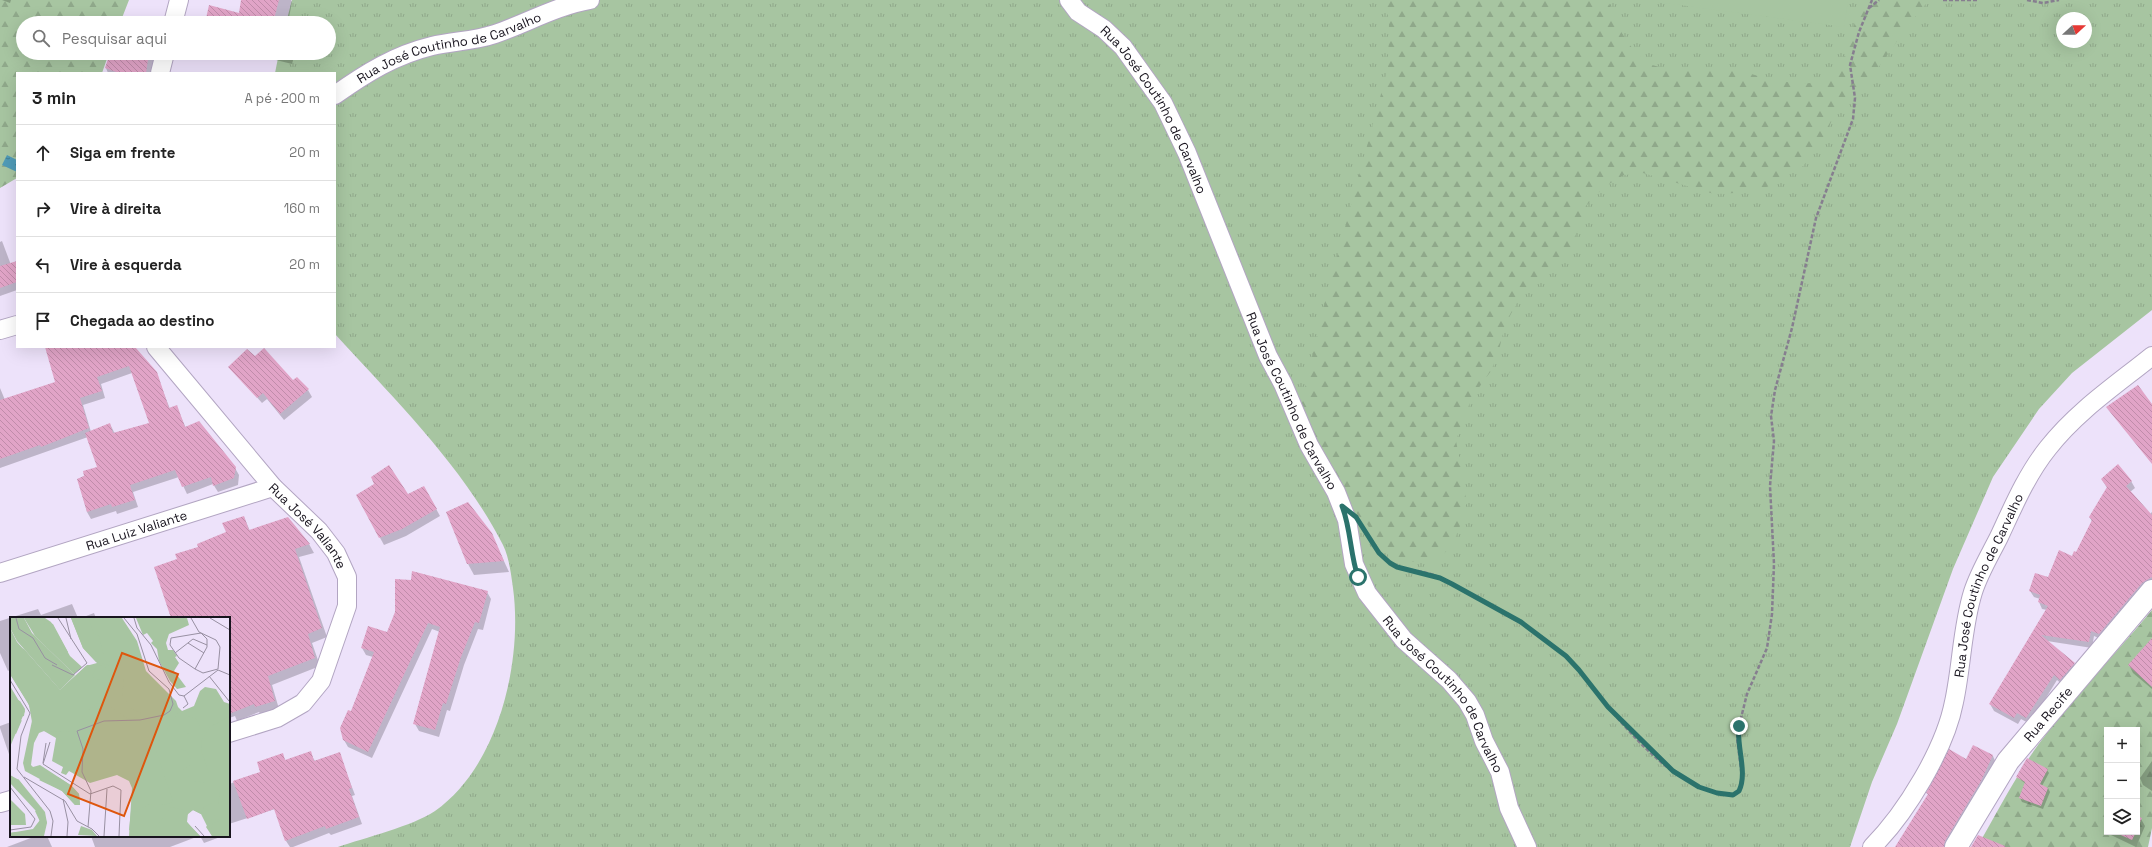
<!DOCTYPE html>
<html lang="pt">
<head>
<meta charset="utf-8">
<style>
  :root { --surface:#fff; --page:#f2f2f2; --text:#222; --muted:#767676; --line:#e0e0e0 }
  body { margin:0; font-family:"Space Grotesk",sans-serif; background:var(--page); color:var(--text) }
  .controls { position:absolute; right:12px; bottom:12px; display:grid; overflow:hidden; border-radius:0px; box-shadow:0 4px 16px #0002 }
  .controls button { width:36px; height:36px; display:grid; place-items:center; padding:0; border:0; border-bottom:1px solid var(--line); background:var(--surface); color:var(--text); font:20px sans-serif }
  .compass { position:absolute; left:2056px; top:12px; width:36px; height:36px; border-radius:50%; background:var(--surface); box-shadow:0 4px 16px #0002; rotate:69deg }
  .stop { position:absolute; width:12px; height:12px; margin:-9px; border:3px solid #2b736c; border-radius:50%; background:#fff }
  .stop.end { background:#2b736c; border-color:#fff; box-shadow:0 1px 4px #0008 }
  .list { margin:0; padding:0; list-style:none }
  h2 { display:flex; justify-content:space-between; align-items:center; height:52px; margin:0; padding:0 16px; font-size:17px }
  h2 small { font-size:13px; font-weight:400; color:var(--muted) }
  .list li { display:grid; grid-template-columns:26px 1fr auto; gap:12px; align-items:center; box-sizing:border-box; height:56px; padding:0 16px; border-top:1px solid var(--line) }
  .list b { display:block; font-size:15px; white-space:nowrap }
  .list em { font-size:13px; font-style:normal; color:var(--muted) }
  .icon { flex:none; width:22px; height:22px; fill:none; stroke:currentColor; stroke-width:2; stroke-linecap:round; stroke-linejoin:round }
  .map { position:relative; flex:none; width:2152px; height:847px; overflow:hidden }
  .search { position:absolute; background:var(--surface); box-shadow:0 4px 16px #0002; left:16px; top:16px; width:320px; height:44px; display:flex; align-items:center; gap:10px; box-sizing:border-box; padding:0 14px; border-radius:22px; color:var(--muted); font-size:15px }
  .panel { position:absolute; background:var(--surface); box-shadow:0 4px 16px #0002; left:16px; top:72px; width:320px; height:276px; border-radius:0px }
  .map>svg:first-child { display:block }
</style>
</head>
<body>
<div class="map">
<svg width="2152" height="847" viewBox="0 0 2152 847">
  <defs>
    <pattern id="grass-tufts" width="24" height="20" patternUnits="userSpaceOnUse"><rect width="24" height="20" fill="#a7c5a1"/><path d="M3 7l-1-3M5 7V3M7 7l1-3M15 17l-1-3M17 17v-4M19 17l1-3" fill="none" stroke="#8fa88a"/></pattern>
    <pattern id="forest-firs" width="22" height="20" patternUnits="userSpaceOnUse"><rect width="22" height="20" fill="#a7c5a1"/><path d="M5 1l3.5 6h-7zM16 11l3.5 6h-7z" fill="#8fa88a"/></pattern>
    <pattern id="water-ripples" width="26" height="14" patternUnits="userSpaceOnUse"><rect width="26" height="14" fill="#509bb7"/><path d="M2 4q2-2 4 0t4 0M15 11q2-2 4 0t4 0" fill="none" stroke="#417d94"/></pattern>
    <pattern id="building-back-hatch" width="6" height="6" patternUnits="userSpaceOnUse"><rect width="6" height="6" fill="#e1a4c7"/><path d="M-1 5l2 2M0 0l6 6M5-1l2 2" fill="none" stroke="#c08caa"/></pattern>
  </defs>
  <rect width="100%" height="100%" fill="#ede2fa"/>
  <path fill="url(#grass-tufts)" fill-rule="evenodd" d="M 292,0 L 2152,0 L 2152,310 L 2072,373 L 2039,409 L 1993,477 L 1953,569 L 1897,724 L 1872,782 L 1850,847 L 338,847 C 364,838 413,826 435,811 C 499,766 523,661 513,588 C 511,574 509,557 503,545 C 462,465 395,400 335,334 L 335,73 L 275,73 L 279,53 L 329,53 L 329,23 L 286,23 ZM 2062,18 L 2086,18 L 2086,42 L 2062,42 Z"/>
  <g fill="url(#forest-firs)" fill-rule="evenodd">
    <path d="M 0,0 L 129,0 L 120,23 L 23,23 L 23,53 L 109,53 L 102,73 L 17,73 L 17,178 L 0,188 Z"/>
    <path d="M 1385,0 L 1608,0 C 1615,23 1626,45 1645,61 C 1661,74 1709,68 1729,69 C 1746,70 1762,79 1779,81 C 1792,83 1826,86 1835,77 C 1844,68 1855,16 1863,0 L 1929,0 L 1907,27 L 1878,68 L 1834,116 L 1822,141 L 1803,166 L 1770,186 L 1753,191 L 1735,193 L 1714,194 L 1643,173 L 1624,175 L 1604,187 L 1587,205 L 1570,251 L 1561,265 L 1542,278 L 1519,299 L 1505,325 L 1499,350 L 1491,371 L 1475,393 L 1464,415 L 1456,441 L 1465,486 L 1466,505 L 1460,526 L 1452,546 L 1440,557 L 1422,562 L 1400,562 L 1390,557 L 1377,541 L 1367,524 L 1348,505 L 1300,410 L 1323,309 L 1388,68 L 1389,22 Z"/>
    <path d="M 2152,610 L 2152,828 L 2148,847 L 1977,847 C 1997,813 2015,777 2038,745 C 2073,697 2115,655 2152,610 ZM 2107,730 L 2137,730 L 2137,832 L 2107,832 Z"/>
  </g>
  <path fill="#a7c5a1" d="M 1657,0 L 1848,0 L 1844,27 L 1657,2 Z"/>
  <path fill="url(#water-ripples)" d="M 7,155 L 17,160 L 17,172 L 2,165 Z"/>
  <g fill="#0003" fill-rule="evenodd">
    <path d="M 2,0 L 11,0 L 10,3 Z"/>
    <path d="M 242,0 L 291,0 L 292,2 L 288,23 L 206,23 L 240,15 Z"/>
    <path d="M 111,53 L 157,53 L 154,73 L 108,73 L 106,68 Z"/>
    <path d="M 248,53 L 295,53 L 292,64 Z"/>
    <path d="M 2,241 L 17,281 L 17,290 L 0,296 L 0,242 Z"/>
    <path d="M 46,347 L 133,347 L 156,373 L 170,409 L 176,406 L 186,428 L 235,468 L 239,475 L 238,485 L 218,492 L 213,484 L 187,494 L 179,477 L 133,492 L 138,507 L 117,514 L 116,511 L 91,519 L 87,512 L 78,479 L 99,468 L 88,437 L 0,468 L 0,388 L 5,400 L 57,383 ZM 132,373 L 150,424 L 115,434 L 110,424 L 91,432 L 83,405 L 105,398 L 101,384 Z"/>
    <path d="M 255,358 L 308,390 L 312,397 L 284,420 L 267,399 L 262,403 L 230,367 Z"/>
    <path d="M 2102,480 L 2131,481 L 2135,488 L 2130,492 L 2150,514 L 2152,512 L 2152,585 L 2103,640 L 2094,636 L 2092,648 L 2047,641 L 2074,664 L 2078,670 L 2064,686 L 2057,680 L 2030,724 L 2021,719 L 2018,724 L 1994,711 L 1990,704 L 2047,610 L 2042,609 L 2039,602 L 2040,599 L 2034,597 L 2030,591 L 2048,579 L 2077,554 L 2092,522 L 2090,517 L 2108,489 Z"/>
    <path d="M 428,494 L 440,516 L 406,536 L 384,545 L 357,496 Z"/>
    <path d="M 244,517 L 250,531 L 309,544 L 314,553 L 299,557 L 327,637 L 312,643 L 320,666 L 272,685 L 279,709 L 261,715 L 259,712 L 237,721 L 235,716 L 229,718 L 229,618 L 172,618 L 178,559 L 228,533 Z"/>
    <path d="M 491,533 L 509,572 L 474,575 L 468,564 Z"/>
    <path d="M 487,592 L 491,599 L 483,630 L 478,629 L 464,665 L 450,711 L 447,710 L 439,737 L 419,731 L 415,724 L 440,632 L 432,629 L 372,758 L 348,747 L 344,740 L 351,712 L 373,657 L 366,655 L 362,648 L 388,634 Z"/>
    <path d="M 72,604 L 78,618 L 11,618 L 11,669 L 8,671 L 0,653 L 0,621 L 38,609 L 41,615 Z"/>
    <path d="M 94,613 L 96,618 L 81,618 Z"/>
    <path d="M 2152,653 L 2152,689 L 2133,673 L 2129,665 Z"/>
    <path d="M 11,722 L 11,760 L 0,728 L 0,726 Z"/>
    <path d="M 1974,747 L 1993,756 L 1996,763 L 1949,847 L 1896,847 L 1929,795 L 1927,793 L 1967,760 Z"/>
    <path d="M 310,753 L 315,761 L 339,753 L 355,795 L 352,796 L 362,824 L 331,835 L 329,833 L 293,847 L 290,847 L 286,841 L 275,809 L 229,824 L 229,784 L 261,773 L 282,755 L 286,761 Z"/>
    <path d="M 2152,761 L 2152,791 L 2143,785 L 2140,778 Z"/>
    <path d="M 2047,770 L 2049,773 L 2042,786 L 2048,788 L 2050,792 L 2043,809 L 2022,802 L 2020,798 L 2026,784 L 2017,777 Z"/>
    <path d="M 2137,817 L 2141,819 L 2145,826 L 2136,847 L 2111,835 L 2109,832 L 2137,832 Z"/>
    <path d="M 36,836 L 47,836 L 52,847 L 7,847 Z"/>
    <path d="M 91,836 L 199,836 L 170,847 L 95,847 Z"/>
    <path d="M 200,836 L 223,836 L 204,843 Z"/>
  </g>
  <g fill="url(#building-back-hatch)">
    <path d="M 241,0 L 279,0 L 273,23 L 205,23 L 209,5 L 239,13 Z"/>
    <path d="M 110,53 L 149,53 L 146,73 L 119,73 L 105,68 Z"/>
    <path d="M 17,261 L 17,282 L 0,288 L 0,266 Z"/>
    <path d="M 45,347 L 135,347 L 157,372 L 169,408 L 177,405 L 185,427 L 199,421 L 236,467 L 234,478 L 213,486 L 211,477 L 182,487 L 175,470 L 130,485 L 135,500 L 112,507 L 111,504 L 87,512 L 77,479 L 84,476 L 83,471 L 97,467 L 85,433 L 110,423 L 113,433 L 149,423 L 129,366 L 97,377 L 102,391 L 80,398 L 89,428 L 41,447 L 40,445 L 0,459 L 0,400 L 55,382 Z"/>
    <path d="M 264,348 L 293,380 L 297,377 L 309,389 L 280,414 L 263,393 L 257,398 L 228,367 L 247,349 L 255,356 Z"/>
    <path d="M 2138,385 L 2152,404 L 2152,464 L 2106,407 Z"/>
    <path d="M 2118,464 L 2132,481 L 2126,486 L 2152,515 L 2152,577 L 2142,583 L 2099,634 L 2091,631 L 2089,642 L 2041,635 L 2075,663 L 2060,680 L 2054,675 L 2026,718 L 2017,713 L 2014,718 L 1989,704 L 2048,606 L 2038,602 L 2040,595 L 2029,591 L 2035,573 L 2048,577 L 2059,550 L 2072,556 L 2074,551 L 2076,552 L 2092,520 L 2089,517 L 2107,487 L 2101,479 Z"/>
    <path d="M 389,465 L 408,494 L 424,486 L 437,509 L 402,529 L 379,538 L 356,495 L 374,484 L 371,477 Z"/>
    <path d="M 468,502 L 492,533 L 504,561 L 467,564 L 446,512 Z"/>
    <path d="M 244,516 L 249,530 L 288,517 L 310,544 L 295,549 L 322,628 L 308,634 L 315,658 L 268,676 L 275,701 L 255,707 L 254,704 L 229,714 L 229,618 L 171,618 L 154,567 L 177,559 L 175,554 L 198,547 L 197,544 L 226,532 L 222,523 Z"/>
    <path d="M 412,571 L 488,591 L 479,623 L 475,622 L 461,657 L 446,704 L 443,703 L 435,730 L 413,724 L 440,627 L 428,623 L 368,752 L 343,740 L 340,728 L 348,710 L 351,711 L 374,652 L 361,648 L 368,626 L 387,632 L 395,612 L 395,579 L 411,580 Z"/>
    <path d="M 2152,638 L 2152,687 L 2128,665 Z"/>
    <path d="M 1973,745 L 1993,755 L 1981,781 L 1945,841 L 1944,847 L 1895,847 L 1928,794 L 1926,793 L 1949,749 L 1966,759 Z"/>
    <path d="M 311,751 L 314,761 L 340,752 L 352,788 L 349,789 L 359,817 L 326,829 L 325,826 L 285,841 L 274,809 L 247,819 L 233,781 L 260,772 L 257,762 L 283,753 L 285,760 Z"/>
    <path d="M 2027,758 L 2048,769 L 2040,784 L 2048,788 L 2041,806 L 2019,798 L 2025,782 L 2016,777 Z"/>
    <path d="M 2137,816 L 2142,818 L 2137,829 Z"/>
    <path d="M 2114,832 L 2136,832 L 2132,840 Z"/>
    <path d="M 1978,835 L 2005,846 L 2005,847 L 1971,847 Z"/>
  </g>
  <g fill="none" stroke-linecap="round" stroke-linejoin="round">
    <g stroke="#b2a5c2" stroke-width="20">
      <g id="minor">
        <path id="s1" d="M 1069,0 L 1078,12 L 1104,29 L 1123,47 L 1163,103 L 1187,153 L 1268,356 L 1283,384 L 1309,445 L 1336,492 L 1347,520 L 1354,564 L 1367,593 L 1404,640 L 1449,680 L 1467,701 L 1475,715 L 1484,741 L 1500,772 L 1509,808 L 1527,847"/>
        <path d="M 173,23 L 179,0"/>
        <path d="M 160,73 L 165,53"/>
        <path id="s2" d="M 335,95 C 366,73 395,55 432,46 C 453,41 475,41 495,34 C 527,23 556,6 590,0"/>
        <path d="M 0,330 L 17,325"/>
        <path id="s3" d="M 156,347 L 273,487 L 319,531 L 336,553 L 347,577 L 347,606 L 321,681 L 303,703 L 277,718 L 229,733"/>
        <path id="s4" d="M 0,573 L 273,487"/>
        <path d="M 0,803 L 11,800"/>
        <path id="s5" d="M 1872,847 C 1906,813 1945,749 1954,702 C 1962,665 1962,627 1973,592 C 1979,573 1990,555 1999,537 C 2013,507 2027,474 2048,448 C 2077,411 2116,385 2152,356"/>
      </g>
    </g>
    <g stroke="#b2a5c2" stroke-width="24">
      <g id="tertiary">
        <path id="s6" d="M 1956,847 L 2008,761 L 2152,591"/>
      </g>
    </g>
    <g stroke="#867e8f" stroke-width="2.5" stroke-dasharray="4 2" stroke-linecap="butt">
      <path d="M 1943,0 L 1978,0"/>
      <path d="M 2027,0 L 2043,3 L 2059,0"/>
      <path d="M 1869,8 L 1879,0"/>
      <path d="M 1371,539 C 1393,579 1407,563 1441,578 C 1450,582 1458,588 1467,593 C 1503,613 1541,631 1570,661 C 1585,675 1595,692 1609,708 C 1636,740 1669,777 1710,791 C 1721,794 1729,798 1739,791 L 1742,777 L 1737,738 L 1739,726 L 1747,694 L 1767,648 L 1772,614 L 1774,564 L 1770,486 L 1774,441 L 1771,416 L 1775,390 L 1792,328 L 1816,218 L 1853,119 L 1855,98 L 1850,65 L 1859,32 L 1872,0"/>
    </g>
    <use href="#minor" stroke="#fff" stroke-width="18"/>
    <use href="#tertiary" stroke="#fff" stroke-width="22"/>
  </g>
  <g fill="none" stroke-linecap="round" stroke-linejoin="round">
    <path stroke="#2b736c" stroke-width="5" d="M 1358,577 C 1350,554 1351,529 1342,506 L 1356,517 L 1379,553 L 1390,563 L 1397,567 L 1440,578 L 1452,584 L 1521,622 L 1566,656 L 1579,670 L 1608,707 L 1673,771 L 1699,787 L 1717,793 L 1733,795 L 1739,791 C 1748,772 1736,746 1739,726"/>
  </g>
  <g text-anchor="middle" stroke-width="4" stroke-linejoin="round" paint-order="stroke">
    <g font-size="13" fill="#18141e" stroke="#f7f2fe">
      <text dy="5" stroke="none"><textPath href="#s2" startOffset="125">Rua José Coutinho de Carvalho</textPath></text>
      <text dy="5" stroke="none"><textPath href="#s1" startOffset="142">Rua José Coutinho de Carvalho</textPath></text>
      <text dy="5" stroke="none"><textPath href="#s1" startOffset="466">Rua José Coutinho de Carvalho</textPath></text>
      <text dy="5" stroke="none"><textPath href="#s3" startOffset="235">Rua José Valiante</textPath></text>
      <text dy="5" stroke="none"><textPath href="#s4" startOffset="143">Rua Luiz Valiante</textPath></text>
      <text dy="5" stroke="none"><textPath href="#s5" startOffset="291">Rua José Coutinho de Carvalho</textPath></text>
      <text dy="5" stroke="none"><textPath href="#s1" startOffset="802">Rua José Coutinho de Carvalho</textPath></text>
      <text dy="5" stroke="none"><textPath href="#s6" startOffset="162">Rua Recife</textPath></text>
    </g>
  </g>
  <g transform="translate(10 617)">
    <rect width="220" height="220" fill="#ede2fa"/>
    <path d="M 14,1 L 35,1 L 41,5 L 60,39 L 72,50 L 64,57 L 25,19 ZM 61,1 L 112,1 L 127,24 L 136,54 L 166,84 L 168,90 L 172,94 L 184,89 L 190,74 L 195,70 L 206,72 L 214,85 L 220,87 L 220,219 L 202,219 L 191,197 L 183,193 L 178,196 L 177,205 L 190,219 L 119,219 L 122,171 L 119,164 L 107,158 L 80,166 L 59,154 L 56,158 L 51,156 L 53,150 L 42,144 L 46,121 L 34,114 L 29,116 L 24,126 L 21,148 L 23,150 L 30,148 L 59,167 L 69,177 L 70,188 L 65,188 L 52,174 L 15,154 L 13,146 L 23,99 L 18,86 L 0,57 L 0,11 L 7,25 L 50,73 L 76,49 L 87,46 L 73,31 ZM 0,69 L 15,94 L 0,130 ZM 0,158 L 9,163 L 35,195 L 37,206 L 34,219 L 0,219 L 0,216 L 23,212 L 30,203 L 26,194 L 0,166 Z" fill="#a7c5a1"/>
    <path d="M 29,1 L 43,7 L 58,35 L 49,40 L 36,30 L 39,25 L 36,22 L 41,16 L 28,16 L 43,11 L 39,9 L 40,6 L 29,8 L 27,5 ZM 61,1 L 85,1 L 79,3 L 84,17 L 89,19 L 93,36 L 114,63 L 112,78 L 122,92 L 131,96 L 130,100 L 118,102 L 97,88 L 88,86 L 75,95 L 67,110 L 60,115 L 32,114 L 22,105 L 19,88 L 0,57 L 0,27 L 14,32 L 50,73 L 77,48 L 81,48 L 82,50 L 76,58 L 76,66 L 89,66 L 101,72 L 109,60 L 98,48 L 86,45 L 73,31 ZM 126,1 L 177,1 L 179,8 L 159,17 L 156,26 L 158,33 L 163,33 L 167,39 L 165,40 L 169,46 L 164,54 L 176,70 L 167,72 L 160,64 L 149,44 L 147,32 L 141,26 L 143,24 L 137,16 L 133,18 ZM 0,79 L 10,84 L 15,92 L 14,99 L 10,100 L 4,94 L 0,95 L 0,89 L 5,86 L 0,87 ZM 176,94 L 177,99 L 186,102 L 190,109 L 181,118 L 173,113 L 170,116 L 170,131 L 177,135 L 181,142 L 181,148 L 172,154 L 184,164 L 195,166 L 199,163 L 199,156 L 192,136 L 191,124 L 200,110 L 220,99 L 220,144 L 218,148 L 220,171 L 215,173 L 211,187 L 208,186 L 210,174 L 204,185 L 194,190 L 191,197 L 183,193 L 177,198 L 173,193 L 161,190 L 141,217 L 131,218 L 119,213 L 121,194 L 127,195 L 138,187 L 153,188 L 163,185 L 146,133 L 149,124 L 168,96 ZM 0,100 L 7,106 L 12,103 L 6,117 L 0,114 ZM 35,158 L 48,160 L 62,169 L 69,177 L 70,188 L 65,188 L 52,174 L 29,163 ZM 8,162 L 15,171 L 15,178 L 12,178 L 3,168 ZM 0,182 L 15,197 L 16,208 L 0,208 ZM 32,190 L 29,193 L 33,197 L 31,203 L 34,206 L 36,203 L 37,206 L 33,210 L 34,219 L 0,219 L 0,216 L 6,215 L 31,216 L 33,211 L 25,194 ZM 205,198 L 204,203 L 209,202 L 210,204 L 203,206 L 201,214 L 213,219 L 202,219 L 196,210 ZM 177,205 L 180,209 L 190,219 L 176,219 ZM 71,209 L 82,213 L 87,219 L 68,218 Z" fill="#a7c5a1"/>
    <path d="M 0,1 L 14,1 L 22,16 L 65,58 L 50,73 L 7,24 L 0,11 Z" fill="#a7c5a1"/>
    <path d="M 88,47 L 106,57 L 100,69 L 82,59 Z" fill="#a7c5a1"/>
    <path fill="none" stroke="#9890a2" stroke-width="1" d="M 6,1 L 9,12 L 23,21 L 35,41 L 47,48M 56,1 L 61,22M 124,1 L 127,11 L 141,28 L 159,65 L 169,78 L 174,79M 181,1 L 189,15 L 206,23 L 210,30 L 208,52 L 193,56 L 185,52 L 197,30 L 197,22 L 191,16 L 161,21 L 160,28 L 169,41 L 185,52M 200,1 L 220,13M 178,26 L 194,36M 165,36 L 183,22 L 197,28M 42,48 L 63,58 L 77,46 L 48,1M 199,59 L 219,84M 0,63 L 20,96 L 11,119 L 7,152 L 40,194 L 43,204 L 41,219M 174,79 L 208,53 L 220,58M 173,91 L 178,87 L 174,79M 33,146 L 36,126M 33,147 L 80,177M 33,147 L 40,125M 14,160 L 55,184 L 67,204 L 82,212 L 89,219M 0,170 L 25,202 L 21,210 L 0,213M 80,177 L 103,169 L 111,173 L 109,219M 53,182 L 58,205 L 57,219M 185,209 L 194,219M 78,210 L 81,174 L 72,155 L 73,132 L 67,114 L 94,104 L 130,103 L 154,98 L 160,94 L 163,87 L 159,72 L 139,54 L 127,17 L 114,1M 94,219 L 97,172"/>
    <path fill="#de560d" fill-opacity="0.15" stroke="#de560d" stroke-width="2" d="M 112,36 L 168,57 L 114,199 L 58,177 Z"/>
    <rect width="220" height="220" fill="none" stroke="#18141e" stroke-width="2"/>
  </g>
</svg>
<div class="controls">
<button>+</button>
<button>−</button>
<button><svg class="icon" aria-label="layers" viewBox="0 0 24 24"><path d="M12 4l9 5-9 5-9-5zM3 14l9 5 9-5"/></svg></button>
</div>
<svg class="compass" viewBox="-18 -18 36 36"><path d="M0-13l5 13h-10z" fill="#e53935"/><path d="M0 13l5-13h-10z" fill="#767676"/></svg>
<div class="stop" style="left:1358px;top:577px"></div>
<div class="stop end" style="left:1739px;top:726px"></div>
<div class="search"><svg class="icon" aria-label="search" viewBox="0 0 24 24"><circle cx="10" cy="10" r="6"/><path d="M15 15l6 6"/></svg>Pesquisar aqui</div>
<section class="panel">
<h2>3 min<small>A pé · 200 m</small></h2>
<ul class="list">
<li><svg class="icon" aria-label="ahead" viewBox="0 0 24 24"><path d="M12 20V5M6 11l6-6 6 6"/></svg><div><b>Siga em frente</b></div><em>20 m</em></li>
<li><svg class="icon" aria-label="right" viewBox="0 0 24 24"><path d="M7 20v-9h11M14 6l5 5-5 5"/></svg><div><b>Vire à direita</b></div><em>160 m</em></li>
<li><svg class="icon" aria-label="left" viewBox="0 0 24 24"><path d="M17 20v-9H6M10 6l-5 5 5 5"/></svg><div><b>Vire à esquerda</b></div><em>20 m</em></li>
<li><svg class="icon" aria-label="arrive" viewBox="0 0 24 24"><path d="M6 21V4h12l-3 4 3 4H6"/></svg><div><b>Chegada ao destino</b></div></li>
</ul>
</section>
</div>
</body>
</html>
